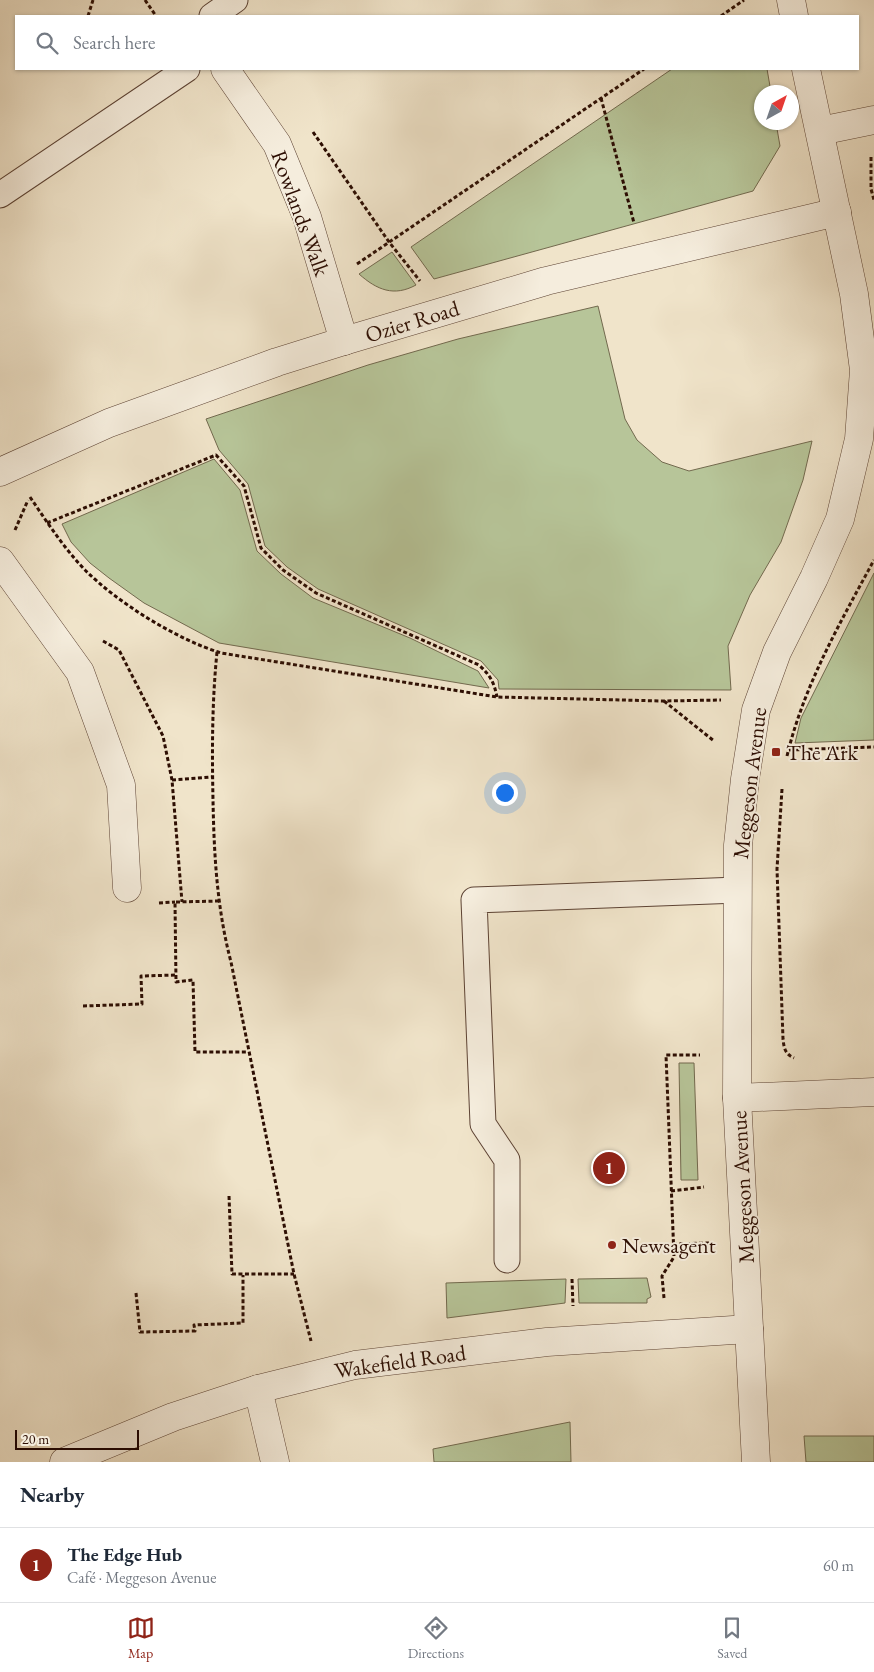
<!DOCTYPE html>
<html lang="en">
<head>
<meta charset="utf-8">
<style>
  :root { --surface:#fff; --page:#f2f2f3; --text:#1f2937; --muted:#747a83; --line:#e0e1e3; --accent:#8f2418 }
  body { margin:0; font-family:"EB Garamond",serif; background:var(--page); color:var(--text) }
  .compass { position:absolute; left:754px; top:85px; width:45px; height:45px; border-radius:50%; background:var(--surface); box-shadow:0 1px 4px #0004; rotate:40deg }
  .scale { position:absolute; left:15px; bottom:12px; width:124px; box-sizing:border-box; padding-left:5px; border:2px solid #2c0d02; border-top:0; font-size:14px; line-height:18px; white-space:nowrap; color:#2c0d02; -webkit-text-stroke:4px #f5eddd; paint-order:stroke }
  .you { position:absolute; left:504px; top:792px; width:18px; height:18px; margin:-12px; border:4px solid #fff; border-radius:50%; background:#1a73e8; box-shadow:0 0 0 8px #1a73e833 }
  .badge { display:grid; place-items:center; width:32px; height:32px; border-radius:50%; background:var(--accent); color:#fff; font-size:16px; font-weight:700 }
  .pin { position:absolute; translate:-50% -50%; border:2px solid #fff; box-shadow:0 1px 5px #0006 }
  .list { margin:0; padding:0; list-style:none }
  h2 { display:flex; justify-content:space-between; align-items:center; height:65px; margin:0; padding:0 20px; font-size:21px }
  h2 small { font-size:16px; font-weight:400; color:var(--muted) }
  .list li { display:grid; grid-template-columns:32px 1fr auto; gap:15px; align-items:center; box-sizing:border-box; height:75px; padding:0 20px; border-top:1px solid var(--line) }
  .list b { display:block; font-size:19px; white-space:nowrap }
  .list p { margin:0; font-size:16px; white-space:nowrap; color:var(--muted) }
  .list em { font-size:16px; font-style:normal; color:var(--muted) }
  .icon { flex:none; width:28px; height:28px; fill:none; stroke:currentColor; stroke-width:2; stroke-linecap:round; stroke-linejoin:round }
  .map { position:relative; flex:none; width:874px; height:1462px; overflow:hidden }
  .search { position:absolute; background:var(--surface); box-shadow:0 1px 4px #0004; left:15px; right:15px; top:15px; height:55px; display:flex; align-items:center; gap:12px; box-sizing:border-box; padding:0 18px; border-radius:0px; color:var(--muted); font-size:19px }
  .sheet { height:140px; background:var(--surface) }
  nav { display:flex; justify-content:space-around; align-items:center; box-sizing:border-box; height:70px; border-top:1px solid var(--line); background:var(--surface); font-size:14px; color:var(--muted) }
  nav a { display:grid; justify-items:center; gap:2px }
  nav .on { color:var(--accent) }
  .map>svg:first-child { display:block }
</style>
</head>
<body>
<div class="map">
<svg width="874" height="1462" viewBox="0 0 874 1462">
  <rect width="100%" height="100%" fill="#f0e4ca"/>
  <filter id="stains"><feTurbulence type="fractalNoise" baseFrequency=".004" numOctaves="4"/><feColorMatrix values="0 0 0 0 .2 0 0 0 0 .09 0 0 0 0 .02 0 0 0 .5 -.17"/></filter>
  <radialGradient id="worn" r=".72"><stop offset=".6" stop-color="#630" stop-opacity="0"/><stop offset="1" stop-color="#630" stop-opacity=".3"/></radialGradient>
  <g fill="#b7c599" stroke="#72694e">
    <path d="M 672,69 L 767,69 L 771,92 L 762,92 L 762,122 L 776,123 L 780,146 L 753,191 L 434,279 L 411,247 Z"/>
    <path d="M 392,252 L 416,285 C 394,297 377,290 359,274 Z"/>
    <path d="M 598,306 L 625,419 L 637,440 L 662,462 L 689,471 L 812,441 L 803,480 L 781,542 L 750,595 L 728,646 L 731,690 L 499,689 L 498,680 L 481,661 L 318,589 L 287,567 L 265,546 L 248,484 L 219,450 L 206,419 L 368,365 L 458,339 Z"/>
    <path d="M 214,459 L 240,490 L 257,551 L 281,574 L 313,598 L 410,638 L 478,671 L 489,688 L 219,643 L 144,603 L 109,578 L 90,563 L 71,542 L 62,524 Z"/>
    <path d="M 874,573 L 874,740 L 795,743 L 801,718 Z"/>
    <path d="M 679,1063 L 694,1063 L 698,1180 L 681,1180 Z"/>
    <path d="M 647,1278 L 651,1297 L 647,1299 L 647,1303 L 579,1303 L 578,1279 Z"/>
    <path d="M 566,1279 L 565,1303 L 447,1318 L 446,1283 Z"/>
    <path d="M 570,1422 L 571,1462 L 434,1462 L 433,1449 Z"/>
    <path d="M 804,1436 L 874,1436 L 874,1462 L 806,1462 Z"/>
  </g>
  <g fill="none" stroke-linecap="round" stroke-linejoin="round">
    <g stroke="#5d4334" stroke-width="27">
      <g id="lane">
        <path d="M 212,16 L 235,0"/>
        <path d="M 0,195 L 187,69"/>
        <path d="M 507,1260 L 507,1160 L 483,1124 L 474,900 L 738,890"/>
      </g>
    </g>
    <g stroke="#5d4334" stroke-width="29">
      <g id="street">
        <path d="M 791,0 L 794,16"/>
        <path d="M 225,69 L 277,144 L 307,217 L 344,341"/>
        <path d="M 820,131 L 874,120"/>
        <path d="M 0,472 L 109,423 L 277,362 L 344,341 L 546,281 L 837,212"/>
        <path d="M 0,561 L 80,672 L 121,785 L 127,888"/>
        <path d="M 737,1098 L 874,1092"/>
        <path d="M 258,1389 L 275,1462"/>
        <path d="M 64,1462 L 173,1417 L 258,1389 L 355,1365 L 547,1342 L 749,1329"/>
        <path d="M 756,1462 L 737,1098 L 738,845 L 745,779 L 756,710 L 777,652 L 814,578 L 840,519 L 859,439 L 864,370 L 854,294 L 806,69"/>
      </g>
    </g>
    <g stroke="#2c0d02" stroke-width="3" stroke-dasharray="4 2.5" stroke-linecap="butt">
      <path d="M 145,0 L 156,16"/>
      <path d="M 88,16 L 93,0"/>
      <path d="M 721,16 L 744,0"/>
      <path d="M 601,98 L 634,223"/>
      <path d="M 313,132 L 389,242 L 420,281"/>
      <path d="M 871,157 L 871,189 L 874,200"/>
      <path d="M 357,264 L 644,69"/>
      <path d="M 30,497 C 47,522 63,547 85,570 C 118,603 176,639 221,653 L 497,697 L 663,701 L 721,700"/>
      <path d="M 47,523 L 216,455 L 244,486 L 261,548 L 283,570 L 316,593 L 479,665 C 490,675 494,682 497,697"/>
      <path d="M 15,530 L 28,500"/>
      <path d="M 103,641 L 119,650 L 163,736 L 172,780 L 182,902"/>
      <path d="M 217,652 C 212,702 212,750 213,800 C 214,855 217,909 231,962 L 294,1274 L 311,1341"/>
      <path d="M 664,701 L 714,741"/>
      <path d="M 789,750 L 874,747"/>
      <path d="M 787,756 C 804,685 840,623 874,560"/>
      <path d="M 172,780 L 212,777"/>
      <path d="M 782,789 L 777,869 L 783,1039 C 784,1048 785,1054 794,1058"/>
      <path d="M 219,901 L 175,902 L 176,982 L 193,980 L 195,1052 L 248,1052"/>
      <path d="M 159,903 L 175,902"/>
      <path d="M 83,1006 L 142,1004 L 141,976 L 176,975"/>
      <path d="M 671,1191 L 704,1187"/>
      <path d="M 229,1196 L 232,1274 L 294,1274"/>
      <path d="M 673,1244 L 709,1243"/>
      <path d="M 572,1279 L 573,1306"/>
      <path d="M 136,1293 L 140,1332 L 195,1331 L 194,1325 L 243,1323 L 243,1275"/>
      <path d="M 664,1298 L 662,1276 L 674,1257 L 666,1055 L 700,1055"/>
    </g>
    <use href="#lane" stroke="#f5eddd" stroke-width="25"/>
    <use href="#street" stroke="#f5eddd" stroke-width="28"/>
  </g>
  <g fill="#8f2418" stroke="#f5eddd" stroke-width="2">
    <rect x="771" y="747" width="10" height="10" rx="2.5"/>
    <circle cx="612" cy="1245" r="5"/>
  </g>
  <g text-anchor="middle" stroke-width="4" stroke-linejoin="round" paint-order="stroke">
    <g font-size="22" fill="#2c0d02" stroke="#f5eddd">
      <text transform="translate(301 213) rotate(70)" y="8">Rowlands Walk</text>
      <text transform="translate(412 321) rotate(-17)" y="8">Ozier Road</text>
      <text transform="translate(749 783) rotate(-83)" y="8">Meggeson Avenue</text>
      <text transform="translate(742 1187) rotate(-93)" y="8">Meggeson Avenue</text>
      <text transform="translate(400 1361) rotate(-8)" y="8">Wakefield Road</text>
    </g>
    <g font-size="22" fill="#2c0d02" stroke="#f5eddd" text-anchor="start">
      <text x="786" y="760">The Ark</text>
      <text x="622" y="1253">Newsagent</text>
    </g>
  </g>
  <rect width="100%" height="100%" filter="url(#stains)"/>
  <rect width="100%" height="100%" fill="url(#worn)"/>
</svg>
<svg class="compass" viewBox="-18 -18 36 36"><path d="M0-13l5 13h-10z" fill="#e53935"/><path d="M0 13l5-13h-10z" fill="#747a83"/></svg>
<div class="scale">20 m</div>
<div class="you"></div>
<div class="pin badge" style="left:609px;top:1168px">1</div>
<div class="search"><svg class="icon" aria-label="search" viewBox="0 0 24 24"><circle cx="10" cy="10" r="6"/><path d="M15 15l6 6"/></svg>Search here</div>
</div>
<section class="sheet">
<h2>Nearby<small></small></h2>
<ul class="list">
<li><span class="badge">1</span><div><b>The Edge Hub</b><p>Café · Meggeson Avenue</p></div><em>60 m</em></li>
</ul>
</section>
<nav>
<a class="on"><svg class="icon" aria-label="map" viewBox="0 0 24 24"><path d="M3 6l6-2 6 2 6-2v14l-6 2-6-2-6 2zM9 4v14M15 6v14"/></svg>Map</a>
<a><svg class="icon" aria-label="directions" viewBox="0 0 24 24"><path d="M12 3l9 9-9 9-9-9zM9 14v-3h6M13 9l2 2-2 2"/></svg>Directions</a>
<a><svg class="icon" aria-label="saved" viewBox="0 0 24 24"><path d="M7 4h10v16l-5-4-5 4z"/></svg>Saved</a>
</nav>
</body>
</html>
